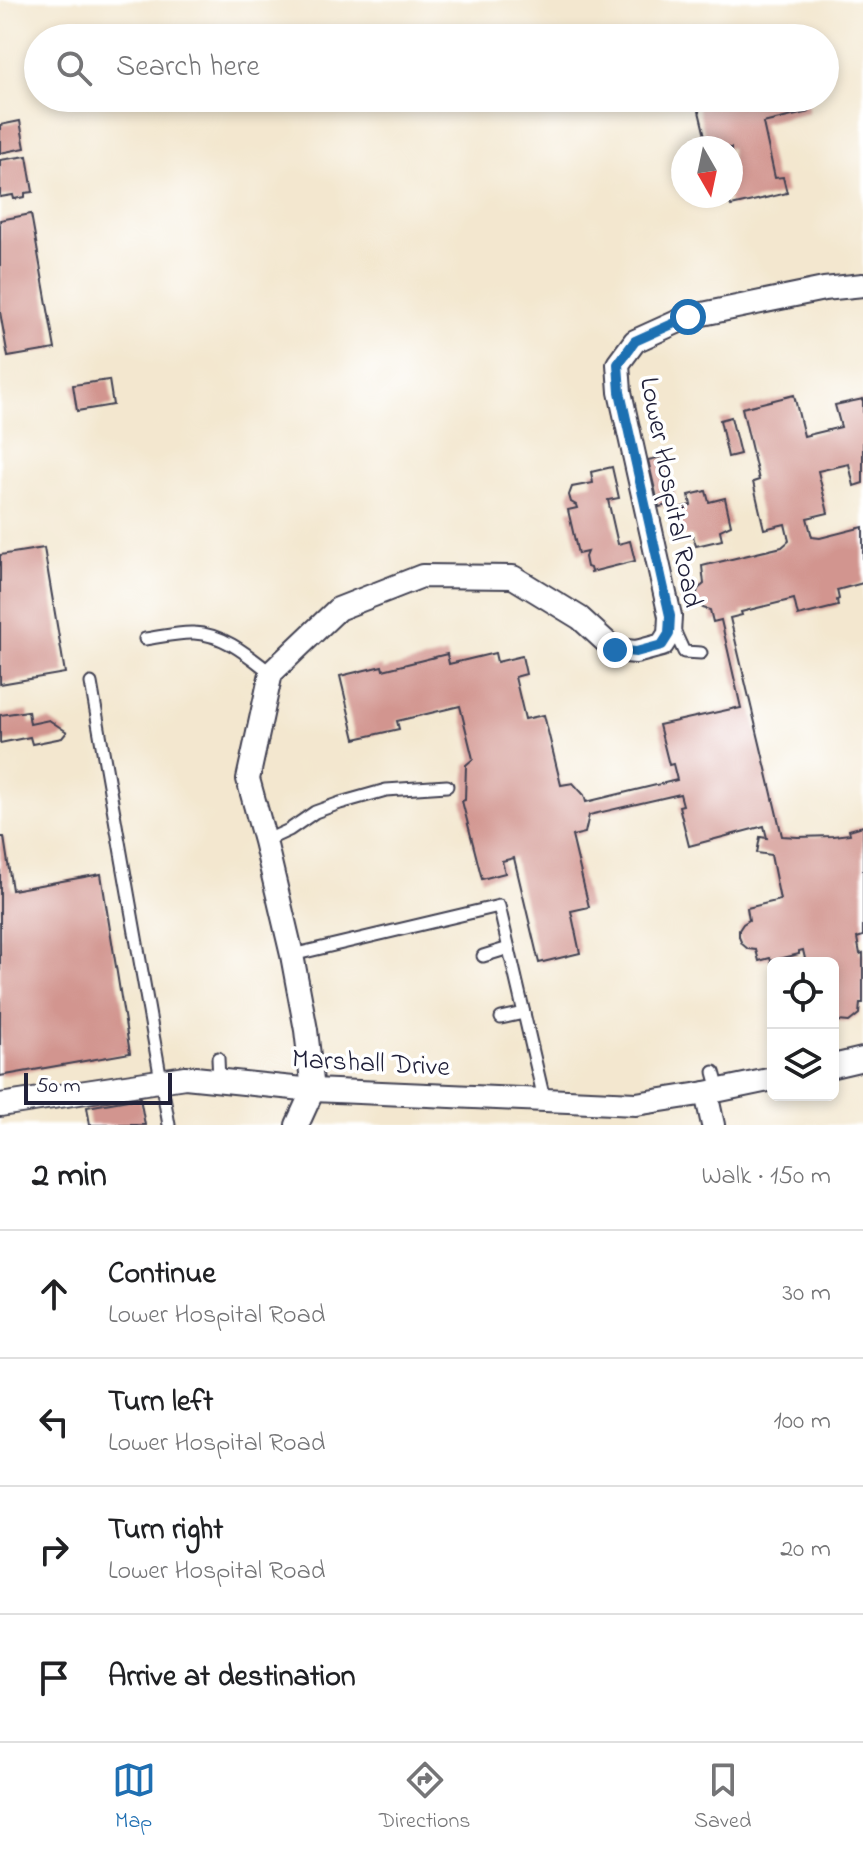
<!DOCTYPE html>
<html lang="en">
<head>
<meta charset="utf-8">
<style>
  :root { --surface:#fff; --page:#f2f2f2; --text:#202124; --muted:#757577; --line:#e0e0e0; --accent:#1f6fb2 }
  body { margin:0; font-family:"Indie Flower",sans-serif; background:var(--page); color:var(--text) }
  .controls { position:absolute; right:24px; bottom:24px; display:grid; overflow:hidden; border-radius:12px; box-shadow:0 4px 12px #0003 }
  .controls button { width:72px; height:72px; display:grid; place-items:center; padding:0; border:0; border-bottom:2px solid var(--line); background:var(--surface); color:var(--text); font:40px sans-serif }
  .compass { position:absolute; left:671px; top:136px; width:72px; height:72px; border-radius:50%; background:var(--surface); box-shadow:0 4px 12px #0003; rotate:171deg }
  .scale { position:absolute; left:24px; bottom:20px; width:148px; box-sizing:border-box; padding-left:8px; border:4px solid #22223b; border-top:0; font-size:22px; line-height:28px; white-space:nowrap; color:#22223b; -webkit-text-stroke:6px #fff; paint-order:stroke }
  .stop { position:absolute; width:24px; height:24px; margin:-18px; border:6px solid #1f6fb2; border-radius:50%; background:#fff }
  .stop.end { background:#1f6fb2; border-color:#fff; box-shadow:0 2px 8px #0008 }
  .list { margin:0; padding:0; list-style:none }
  h2 { display:flex; justify-content:space-between; align-items:center; height:104px; margin:0; padding:0 32px; font-size:34px }
  h2 small { font-size:26px; font-weight:400; color:var(--muted) }
  .list li { display:grid; grid-template-columns:52px 1fr auto; gap:24px; align-items:center; box-sizing:border-box; height:128px; padding:0 32px; border-top:2px solid var(--line) }
  .list b { display:block; font-size:30px; white-space:nowrap }
  .list p { margin:0; font-size:26px; white-space:nowrap; color:var(--muted) }
  .list em { font-size:26px; font-style:normal; color:var(--muted) }
  .icon { flex:none; width:44px; height:44px; fill:none; stroke:currentColor; stroke-width:2; stroke-linecap:round; stroke-linejoin:round }
  .map { position:relative; flex:none; width:863px; height:1125px; overflow:hidden }
  .search { position:absolute; background:var(--surface); box-shadow:0 4px 12px #0003; left:24px; right:24px; top:24px; height:88px; display:flex; align-items:center; gap:20px; box-sizing:border-box; padding:0 28px; border-radius:44px; color:var(--muted); font-size:30px }
  .sheet { height:616px; background:var(--surface) }
  nav { display:flex; justify-content:space-around; align-items:center; box-sizing:border-box; height:112px; border-top:2px solid var(--line); background:var(--surface); font-size:22px; color:var(--muted) }
  nav a { display:grid; justify-items:center; gap:4px }
  nav .on { color:var(--accent) }
  .map>svg:first-child { display:block }
</style>
</head>
<body>
<div class="map">
<svg width="863" height="1125" viewBox="0 0 863 1125">
  <rect width="100%" height="100%" fill="#fff"/>
  <filter id="ink" filterUnits="userSpaceOnUse"><feTurbulence type="fractalNoise" baseFrequency=".0125" numOctaves="2"/><feDisplacementMap in="SourceGraphic" scale="16" xChannelSelector="R" yChannelSelector="G"/><feConvolveMatrix kernelMatrix="1 2 1 2 8 2 1 2 1" color-interpolation-filters="sRGB"/></filter>
  <filter id="wash" filterUnits="userSpaceOnUse"><feTurbulence type="fractalNoise" baseFrequency=".006" numOctaves="4" result="noise"/><feDisplacementMap in="SourceGraphic" scale="32" xChannelSelector="R" yChannelSelector="G"/><feGaussianBlur stdDeviation="1.8" result="paint"/><feColorMatrix in="noise" values="0 0 0 0 0 0 0 0 0 0 0 0 0 0 0 0 0 1.4 0 .05"/><feComposite in="paint" operator="in"/></filter>
  <g filter="url(#wash)">
    <rect width="100%" height="100%" fill="#f3e7cf"/>
    <g id="blocks">
      <g fill="#d2958f">
        <path d="M 704,98 L 806,98 L 809,112 L 763,123 L 775,178 L 783,177 L 787,193 L 731,206 L 728,196 L 731,196 L 731,148 L 717,148 L 715,139 L 708,141 L 707,136 L 705,136 L 698,107 L 706,105 Z"/>
        <path d="M 20,121 L 25,148 L 0,153 L 0,125 Z"/>
        <path d="M 27,156 L 33,192 L 25,193 L 25,197 L 14,199 L 13,195 L 0,197 L 0,160 Z"/>
        <path d="M 31,214 L 55,349 L 8,357 L 0,312 L 0,220 Z"/>
        <path d="M 109,380 L 113,405 L 77,411 L 73,385 Z"/>
        <path d="M 794,395 L 804,436 L 841,427 L 835,405 L 863,399 L 863,483 L 854,486 L 849,464 L 818,471 L 828,513 L 807,518 L 812,537 L 820,538 L 863,527 L 863,583 L 837,590 L 839,599 L 837,600 L 838,606 L 798,616 L 794,599 L 741,612 L 742,615 L 730,618 L 782,836 L 798,837 L 833,836 L 850,834 L 849,830 L 863,826 L 863,936 L 857,938 L 860,954 L 863,953 L 863,1003 L 860,1003 L 859,1014 L 849,1022 L 838,1021 L 833,1017 L 833,963 L 806,963 L 803,950 L 799,951 L 799,954 L 771,961 L 770,958 L 759,961 L 756,950 L 748,949 L 742,944 L 739,937 L 739,930 L 743,924 L 749,920 L 747,908 L 780,900 L 771,855 L 757,853 L 760,837 L 767,838 L 764,826 L 689,846 L 679,806 L 683,805 L 680,794 L 589,815 L 585,833 L 572,836 L 589,907 L 571,911 L 580,953 L 539,963 L 514,858 L 502,861 L 505,873 L 482,879 L 462,801 L 465,800 L 466,765 L 473,759 L 460,706 L 397,721 L 399,729 L 355,739 L 340,676 L 382,666 L 383,670 L 447,654 L 449,664 L 495,653 L 497,662 L 522,656 L 526,674 L 515,677 L 525,719 L 544,715 L 561,785 L 573,783 L 584,795 L 586,802 L 677,780 L 673,764 L 669,765 L 659,725 L 736,708 L 736,709 L 741,708 L 721,620 L 713,622 L 710,610 L 703,608 L 697,603 L 696,596 L 698,589 L 704,584 L 702,566 L 782,547 L 789,541 L 785,524 L 764,529 L 753,482 L 759,480 L 742,408 Z"/>
        <path d="M 731,417 L 740,454 L 728,457 L 720,420 Z"/>
        <path d="M 666,456 L 677,503 L 659,507 L 648,460 Z"/>
        <path d="M 612,467 L 619,498 L 608,500 L 618,544 L 630,541 L 635,561 L 591,572 L 590,568 L 587,567 L 585,557 L 587,552 L 578,554 L 568,510 L 577,508 L 576,505 L 571,502 L 569,495 L 572,487 L 593,483 L 591,472 Z"/>
        <path d="M 706,491 L 709,502 L 725,498 L 731,525 L 720,530 L 722,540 L 696,546 L 693,536 L 681,537 L 675,509 L 691,505 L 689,495 Z"/>
        <path d="M 44,548 L 65,673 L 0,684 L 0,555 Z"/>
        <path d="M 28,711 L 30,724 L 49,720 L 67,732 L 62,738 L 32,744 L 30,737 L 0,743 L 0,715 Z"/>
        <path d="M 0,837 L 4,837 L 12,890 L 101,874 L 130,1053 L 0,1076 Z"/>
        <path d="M 140,1098 L 145,1125 L 90,1125 L 87,1107 Z"/>
      </g>
    </g>
  </g>
  <g filter="url(#ink)">
    <use href="#blocks" fill-opacity="0" stroke="#414051" stroke-width="2"/>
    <g fill="none" stroke-linecap="round" stroke-linejoin="round">
      <g stroke="#414051" stroke-width="15">
        <g id="lane">
          <path d="M 673,628 L 684,652 L 701,653"/>
          <path d="M 145,639 C 160,637 179,632 194,633 C 224,634 249,656 271,673"/>
          <path d="M 91,683 L 169,1125"/>
          <path d="M 265,841 L 289,830 L 315,812 L 340,803 L 386,790 L 447,786"/>
          <path d="M 292,955 L 499,906 L 544,1099"/>
          <path d="M 483,956 L 509,948"/>
          <path d="M 501,1018 L 524,1013"/>
          <path d="M 218,1058 L 219,1080"/>
          <path d="M 714,1072 L 719,1090"/>
        </g>
      </g>
      <g stroke="#414051" stroke-width="26">
        <g id="street">
          <path d="M 833,1066 L 863,1059"/>
          <path d="M 706,1093 L 713,1125"/>
          <path d="M 0,1105 L 185,1077 L 313,1090 L 636,1104 L 706,1093 L 773,1079"/>
          <path d="M 297,1125 L 313,1090 L 306,1030 L 292,955 L 265,841 L 248,779 L 271,673 L 338,609 L 422,576 L 513,577 L 580,618 L 615,650 L 636,652 L 662,645 L 669,634 L 670,616 L 620,392 L 618,364 L 635,341 L 688,317 L 824,289 L 863,285"/>
        </g>
      </g>
      <use href="#lane" stroke="#fff" stroke-width="11"/>
      <use href="#street" stroke="#fff" stroke-width="22"/>
    </g>
  </g>
  <g fill="none" stroke-linecap="round" stroke-linejoin="round" filter="url(#ink)">
    <path stroke="#1f6fb2" stroke-width="10" d="M 615,650 L 636,652 L 662,645 L 669,634 L 670,616 L 620,392 L 618,364 L 635,341 L 688,317"/>
  </g>
  <g text-anchor="middle" stroke-width="7" stroke-linejoin="round" paint-order="stroke">
    <g font-size="28" fill="#22223b" stroke="#fff">
      <text transform="translate(673 492) rotate(79)" y="10">Lower Hospital Road</text>
      <text transform="translate(371 1061) rotate(3)" y="10">Marshall Drive</text>
    </g>
  </g>
</svg>
<div class="controls">
<button><svg class="icon" aria-label="locate" viewBox="0 0 24 24"><circle cx="12" cy="12" r="6"/><path d="M12 2v4M12 18v4M2 12h4M18 12h4"/></svg></button>
<button><svg class="icon" aria-label="layers" viewBox="0 0 24 24"><path d="M12 4l9 5-9 5-9-5zM3 14l9 5 9-5"/></svg></button>
</div>
<svg class="compass" viewBox="-18 -18 36 36"><path d="M0-13l5 13h-10z" fill="#e53935"/><path d="M0 13l5-13h-10z" fill="#757577"/></svg>
<div class="scale">50 m</div>
<div class="stop" style="left:688px;top:317px"></div>
<div class="stop end" style="left:615px;top:650px"></div>
<div class="search"><svg class="icon" aria-label="search" viewBox="0 0 24 24"><circle cx="10" cy="10" r="6"/><path d="M15 15l6 6"/></svg>Search here</div>
</div>
<section class="sheet">
<h2>2 min<small>Walk · 150 m</small></h2>
<ul class="list">
<li><svg class="icon" aria-label="ahead" viewBox="0 0 24 24"><path d="M12 20V5M6 11l6-6 6 6"/></svg><div><b>Continue</b><p>Lower Hospital Road</p></div><em>30 m</em></li>
<li><svg class="icon" aria-label="left" viewBox="0 0 24 24"><path d="M17 20v-9H6M10 6l-5 5 5 5"/></svg><div><b>Turn left</b><p>Lower Hospital Road</p></div><em>100 m</em></li>
<li><svg class="icon" aria-label="right" viewBox="0 0 24 24"><path d="M7 20v-9h11M14 6l5 5-5 5"/></svg><div><b>Turn right</b><p>Lower Hospital Road</p></div><em>20 m</em></li>
<li><svg class="icon" aria-label="arrive" viewBox="0 0 24 24"><path d="M6 21V4h12l-3 4 3 4H6"/></svg><div><b>Arrive at destination</b></div></li>
</ul>
</section>
<nav>
<a class="on"><svg class="icon" aria-label="map" viewBox="0 0 24 24"><path d="M3 6l6-2 6 2 6-2v14l-6 2-6-2-6 2zM9 4v14M15 6v14"/></svg>Map</a>
<a><svg class="icon" aria-label="directions" viewBox="0 0 24 24"><path d="M12 3l9 9-9 9-9-9zM9 14v-3h6M13 9l2 2-2 2"/></svg>Directions</a>
<a><svg class="icon" aria-label="saved" viewBox="0 0 24 24"><path d="M7 4h10v16l-5-4-5 4z"/></svg>Saved</a>
</nav>
</body>
</html>
